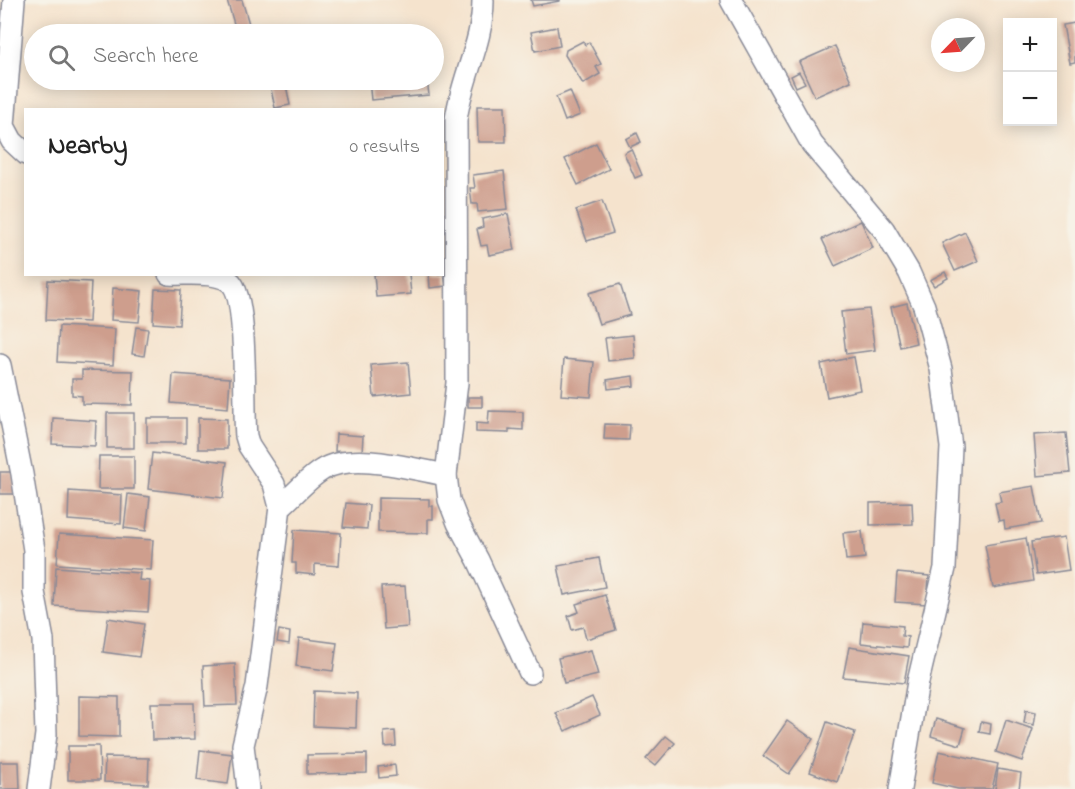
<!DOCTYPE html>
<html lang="en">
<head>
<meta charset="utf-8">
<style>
  :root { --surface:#fff; --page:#f6f6f6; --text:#222; --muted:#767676; --line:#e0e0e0 }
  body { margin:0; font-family:"Indie Flower",sans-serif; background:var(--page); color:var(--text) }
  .controls { position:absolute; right:18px; top:18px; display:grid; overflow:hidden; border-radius:0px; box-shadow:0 3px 15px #0003 }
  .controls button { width:54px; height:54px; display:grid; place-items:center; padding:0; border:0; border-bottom:2px solid var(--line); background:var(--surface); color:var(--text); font:30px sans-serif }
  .compass { position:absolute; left:931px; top:18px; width:54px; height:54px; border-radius:50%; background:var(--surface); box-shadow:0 3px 15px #0003; rotate:245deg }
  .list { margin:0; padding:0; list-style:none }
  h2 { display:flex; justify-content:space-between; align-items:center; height:78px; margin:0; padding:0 24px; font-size:26px }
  h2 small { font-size:20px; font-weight:400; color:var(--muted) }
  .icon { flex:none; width:33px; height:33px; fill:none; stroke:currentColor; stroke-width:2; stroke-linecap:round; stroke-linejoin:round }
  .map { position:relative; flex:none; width:1075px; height:789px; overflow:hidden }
  .search { position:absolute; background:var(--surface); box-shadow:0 3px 15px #0003; left:24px; top:24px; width:420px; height:66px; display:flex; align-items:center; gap:15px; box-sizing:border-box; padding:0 21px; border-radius:33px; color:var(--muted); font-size:22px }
  .panel { position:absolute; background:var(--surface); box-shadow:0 3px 15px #0003; left:24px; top:108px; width:420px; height:168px; border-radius:0px }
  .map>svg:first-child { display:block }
</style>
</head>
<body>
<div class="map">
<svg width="1075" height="789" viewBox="0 0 1075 789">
  <rect width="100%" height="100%" fill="#f7f3e8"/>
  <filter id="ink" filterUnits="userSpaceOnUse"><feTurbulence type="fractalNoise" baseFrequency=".0167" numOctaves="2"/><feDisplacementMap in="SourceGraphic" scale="12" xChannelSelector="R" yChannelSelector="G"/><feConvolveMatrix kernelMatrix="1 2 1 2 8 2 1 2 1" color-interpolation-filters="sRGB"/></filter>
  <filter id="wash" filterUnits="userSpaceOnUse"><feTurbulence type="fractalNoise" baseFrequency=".008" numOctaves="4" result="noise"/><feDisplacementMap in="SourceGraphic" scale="24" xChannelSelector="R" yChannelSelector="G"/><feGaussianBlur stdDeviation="1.35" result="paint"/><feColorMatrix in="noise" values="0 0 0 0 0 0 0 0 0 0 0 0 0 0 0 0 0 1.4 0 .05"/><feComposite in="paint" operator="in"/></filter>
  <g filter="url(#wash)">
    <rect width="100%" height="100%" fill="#f5e3cd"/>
    <g id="blocks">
      <g fill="#ce9e8d">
        <path d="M 227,0 L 242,0 L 252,34 L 237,34 Z"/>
        <path d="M 531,0 L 560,0 L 560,1 L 533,6 Z"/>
        <path d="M 1075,23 L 1075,62 L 1070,63 L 1063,25 Z"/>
        <path d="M 557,27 L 560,46 L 535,51 L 531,32 Z"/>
        <path d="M 583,41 L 585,45 L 589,42 L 601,64 L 596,67 L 600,74 L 583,84 L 565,55 L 566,50 Z"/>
        <path d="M 835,46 L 851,81 L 815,97 L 799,62 Z"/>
        <path d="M 799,72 L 805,83 L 796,87 L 791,76 Z"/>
        <path d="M 269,80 L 285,80 L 290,105 L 275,108 Z"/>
        <path d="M 369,80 L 427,80 L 429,95 L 371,100 Z"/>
        <path d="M 570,91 L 580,115 L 565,121 L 556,97 Z"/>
        <path d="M 477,106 L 505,106 L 506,142 L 478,142 Z"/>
        <path d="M 637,133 L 641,142 L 630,147 L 626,139 Z"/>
        <path d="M 596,143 L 609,169 L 578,185 L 565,159 Z"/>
        <path d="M 631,149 L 642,175 L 635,178 L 624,153 Z"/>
        <path d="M 504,171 L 508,209 L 478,212 L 477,204 L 472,204 L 470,188 L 475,188 L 473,175 Z"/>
        <path d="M 602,201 L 613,233 L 587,241 L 576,210 Z"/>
        <path d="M 508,214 L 515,250 L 489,255 L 487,245 L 481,246 L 477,229 L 483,227 L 482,219 Z"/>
        <path d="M 861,221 L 873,248 L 835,266 L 822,239 Z"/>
        <path d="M 965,232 L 978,261 L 955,271 L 942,243 Z"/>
        <path d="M 945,272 L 948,278 L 934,286 L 930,280 Z"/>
        <path d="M 374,274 L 409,274 L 411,294 L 376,297 Z"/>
        <path d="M 429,274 L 444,274 L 446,286 L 430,288 Z"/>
        <path d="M 48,280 L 91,282 L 89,322 L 46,320 Z"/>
        <path d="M 620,284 L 630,315 L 599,324 L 589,293 Z"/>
        <path d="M 113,288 L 142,291 L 139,322 L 111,320 Z"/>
        <path d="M 155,289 L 181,290 L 179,325 L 153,323 Z"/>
        <path d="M 907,303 L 916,343 L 900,347 L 891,307 Z"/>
        <path d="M 869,309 L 875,350 L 846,354 L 841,312 Z"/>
        <path d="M 59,326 L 115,329 L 113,365 L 57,362 Z"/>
        <path d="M 136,327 L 148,329 L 144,356 L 132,354 Z"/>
        <path d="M 633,335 L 635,358 L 608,361 L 605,338 Z"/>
        <path d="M 854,357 L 860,390 L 827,397 L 821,364 Z"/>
        <path d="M 564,359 L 594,362 L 591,397 L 561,395 Z"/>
        <path d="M 408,362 L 411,393 L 374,397 L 371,365 Z"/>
        <path d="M 82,370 L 133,371 L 132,405 L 82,404 L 82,396 L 72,395 L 72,379 L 82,379 Z"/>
        <path d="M 173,374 L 230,378 L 228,408 L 171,403 Z"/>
        <path d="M 633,376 L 634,386 L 608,389 L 607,380 Z"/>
        <rect x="468" y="397" width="14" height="10"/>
        <path d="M 489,411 L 523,412 L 523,430 L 509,429 L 509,433 L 476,432 L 476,423 L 488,424 Z"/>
        <rect x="107" y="413" width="27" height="35"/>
        <path d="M 53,418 L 96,421 L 95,446 L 52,444 Z"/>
        <rect x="147" y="418" width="39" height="25"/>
        <path d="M 198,418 L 227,419 L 227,449 L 198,449 Z"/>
        <path d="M 605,424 L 630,425 L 629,440 L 604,439 Z"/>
        <path d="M 1066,433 L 1070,473 L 1037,476 L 1034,435 Z"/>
        <path d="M 336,434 L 363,436 L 362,453 L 335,451 Z"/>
        <path d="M 152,453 L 227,462 L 223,498 L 148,489 Z"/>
        <path d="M 99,456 L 134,456 L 134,489 L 98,489 Z"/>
        <path d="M 0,472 L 14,472 L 15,494 L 0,494 Z"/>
        <path d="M 1034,486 L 1041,523 L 1005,529 L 1004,520 L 999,521 L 995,503 L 1001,502 L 999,492 Z"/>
        <path d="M 69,491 L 122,495 L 121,524 L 68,520 Z"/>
        <path d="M 128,494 L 150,497 L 146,531 L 124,528 Z"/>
        <path d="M 378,498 L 429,499 L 429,506 L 433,506 L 433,519 L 428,519 L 428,533 L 378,532 Z"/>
        <path d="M 912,502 L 913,524 L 870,525 L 870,503 Z"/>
        <path d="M 346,503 L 369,505 L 367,529 L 343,527 Z"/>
        <path d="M 294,530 L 341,533 L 339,566 L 315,564 L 315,575 L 296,573 L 296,563 L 292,563 Z"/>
        <path d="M 862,531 L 865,558 L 846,560 L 843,533 Z"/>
        <path d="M 59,534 L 153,540 L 151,570 L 57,564 Z"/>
        <path d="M 1064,537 L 1069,570 L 1036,575 L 1031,542 Z"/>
        <path d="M 1026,538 L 1033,581 L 993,588 L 985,545 Z"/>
        <path d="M 599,558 L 605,587 L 564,595 L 558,566 Z"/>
        <path d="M 56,567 L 140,573 L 139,580 L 150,581 L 148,612 L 54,606 Z"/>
        <path d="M 897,573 L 929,576 L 927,604 L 895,602 Z"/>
        <path d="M 405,586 L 408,627 L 384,629 L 381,587 Z"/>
        <path d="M 605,595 L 616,630 L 586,639 L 583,627 L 572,630 L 568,616 L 579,612 L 576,604 Z"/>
        <path d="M 108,618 L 144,624 L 139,657 L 103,652 Z"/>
        <path d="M 863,622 L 903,626 L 902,636 L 908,637 L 907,648 L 861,643 Z"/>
        <path d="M 279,630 L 290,632 L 289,644 L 277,642 Z"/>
        <path d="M 299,638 L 337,643 L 333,671 L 296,666 Z"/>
        <path d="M 849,647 L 909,656 L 904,683 L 843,677 Z"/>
        <path d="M 591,650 L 598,675 L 564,683 L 558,658 Z"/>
        <path d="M 235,664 L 237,705 L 205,706 L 203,666 Z"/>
        <path d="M 314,691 L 357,693 L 356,728 L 313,726 Z"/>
        <path d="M 79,696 L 119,697 L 119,737 L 79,736 Z"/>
        <path d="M 592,697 L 600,715 L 565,731 L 556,713 Z"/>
        <path d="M 151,703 L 194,703 L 195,739 L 152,740 Z"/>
        <path d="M 1026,710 L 1036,712 L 1034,725 L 1024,723 Z"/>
        <path d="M 936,719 L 965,728 L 960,745 L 931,736 Z"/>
        <path d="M 1006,720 L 1033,729 L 1022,761 L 996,752 Z"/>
        <path d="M 787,721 L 813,739 L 789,774 L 763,756 Z"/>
        <path d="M 827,722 L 855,732 L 837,782 L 810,772 Z"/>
        <path d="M 981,722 L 991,724 L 990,734 L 979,732 Z"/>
        <path d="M 395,731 L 396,746 L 385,747 L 384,732 Z"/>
        <path d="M 666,736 L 675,743 L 655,766 L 646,759 Z"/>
        <path d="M 68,746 L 99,746 L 100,780 L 68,780 Z"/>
        <path d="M 200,750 L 232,754 L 228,784 L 197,780 Z"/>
        <path d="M 939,751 L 998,764 L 992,789 L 958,789 L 932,783 Z"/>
        <path d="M 367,754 L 367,773 L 307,774 L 307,755 Z"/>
        <path d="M 105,757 L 149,758 L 148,784 L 104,782 Z"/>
        <path d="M 0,762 L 19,762 L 20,789 L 0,789 Z"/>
        <path d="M 395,765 L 396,776 L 379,778 L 378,767 Z"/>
        <path d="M 998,769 L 1021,773 L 1019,789 L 995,789 Z"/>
      </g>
    </g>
  </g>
  <g filter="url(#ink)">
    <use href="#blocks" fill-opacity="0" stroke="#888996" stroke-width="1.5"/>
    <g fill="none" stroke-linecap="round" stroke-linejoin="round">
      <g stroke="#888996" stroke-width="24">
        <g id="street">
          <path d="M 14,0 L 4,126 L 12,141 L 26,154"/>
          <path d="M 483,0 C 483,43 461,79 456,120 L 457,383 L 446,475 L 449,500 L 458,523 L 478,560 L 530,673"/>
          <path d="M 731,0 L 812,144 L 884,230 L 909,272 L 924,306 L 941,369 L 951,447 L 945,568 L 918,682 L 900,789"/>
          <path d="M 169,274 C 187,275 214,271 229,281 C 249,294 243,409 246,436 L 249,446 L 274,484 L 280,507 L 257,686 L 243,745 L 248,789"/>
          <path d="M 0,365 L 22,474 L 34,550 L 34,592 L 43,640 L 46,734 L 39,789"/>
          <path d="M 280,507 C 293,496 307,479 322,470 C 352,451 412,469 446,475"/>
        </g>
      </g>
      <use href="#street" stroke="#fff" stroke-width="21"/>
    </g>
  </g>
</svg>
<div class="controls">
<button>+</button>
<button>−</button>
</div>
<svg class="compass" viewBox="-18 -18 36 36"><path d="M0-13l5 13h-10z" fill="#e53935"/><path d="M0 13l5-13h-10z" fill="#767676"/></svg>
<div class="search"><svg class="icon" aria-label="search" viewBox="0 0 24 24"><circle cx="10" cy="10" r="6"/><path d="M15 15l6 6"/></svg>Search here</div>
<section class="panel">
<h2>Nearby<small>0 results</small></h2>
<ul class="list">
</ul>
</section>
</div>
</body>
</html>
